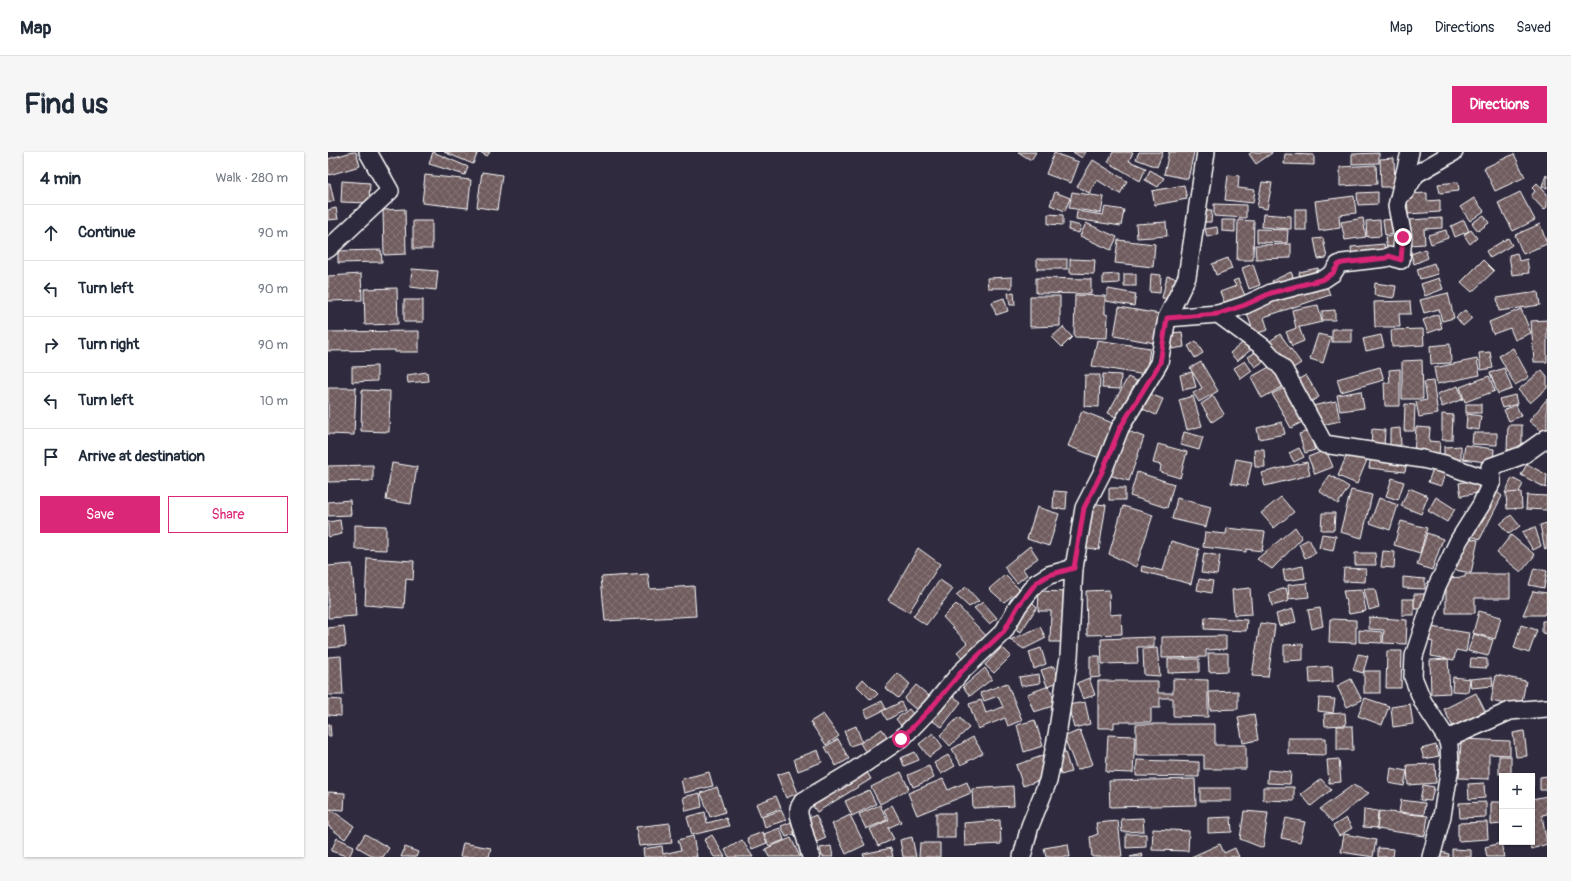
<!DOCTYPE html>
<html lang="en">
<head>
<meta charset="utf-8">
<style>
  :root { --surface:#fff; --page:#f6f6f7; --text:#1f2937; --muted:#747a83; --line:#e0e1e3; --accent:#db2777 }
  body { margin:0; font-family:Pangolin,sans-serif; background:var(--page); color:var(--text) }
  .controls { position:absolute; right:12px; bottom:12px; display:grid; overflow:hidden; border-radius:0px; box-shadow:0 1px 3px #0004 }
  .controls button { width:36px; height:36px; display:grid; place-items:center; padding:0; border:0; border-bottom:1px solid var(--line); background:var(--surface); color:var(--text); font:20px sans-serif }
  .stop { position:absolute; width:12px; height:12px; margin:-9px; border:3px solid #db2777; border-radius:50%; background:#fff }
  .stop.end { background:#db2777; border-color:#fff; box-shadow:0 1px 4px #0008 }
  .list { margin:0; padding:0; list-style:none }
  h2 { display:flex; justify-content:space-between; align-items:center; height:52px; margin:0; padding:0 16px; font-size:17px }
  h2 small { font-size:13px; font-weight:400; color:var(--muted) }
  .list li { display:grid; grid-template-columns:26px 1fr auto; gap:12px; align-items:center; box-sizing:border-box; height:56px; padding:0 16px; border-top:1px solid var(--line) }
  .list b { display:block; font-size:15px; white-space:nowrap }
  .list em { font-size:13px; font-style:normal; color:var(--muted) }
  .actions { display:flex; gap:8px; padding:12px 16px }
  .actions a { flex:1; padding:9px 0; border:1px solid var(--accent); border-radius:0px; text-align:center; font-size:14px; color:var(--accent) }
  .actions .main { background:var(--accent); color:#fff }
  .icon { flex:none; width:22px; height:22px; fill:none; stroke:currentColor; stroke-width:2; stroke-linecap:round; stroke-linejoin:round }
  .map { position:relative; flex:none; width:1219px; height:705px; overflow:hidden; border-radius:0px }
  header { display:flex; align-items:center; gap:24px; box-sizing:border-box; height:56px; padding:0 20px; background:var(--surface); border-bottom:1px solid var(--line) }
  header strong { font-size:19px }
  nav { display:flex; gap:22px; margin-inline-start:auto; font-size:14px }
  .intro { display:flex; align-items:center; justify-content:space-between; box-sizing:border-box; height:96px; padding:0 24px }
  h1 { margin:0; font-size:28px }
  .button { padding:10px 18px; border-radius:0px; background:var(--accent); color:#fff; font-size:14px; font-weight:700 }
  main { display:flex; gap:24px; padding:0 24px }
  aside { flex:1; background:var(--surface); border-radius:0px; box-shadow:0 1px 3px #0004 }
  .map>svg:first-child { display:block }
</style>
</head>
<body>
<header>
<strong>Map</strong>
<nav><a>Map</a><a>Directions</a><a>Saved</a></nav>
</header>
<div class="intro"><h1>Find us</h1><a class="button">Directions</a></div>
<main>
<aside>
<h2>4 min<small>Walk · 280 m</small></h2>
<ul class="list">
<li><svg class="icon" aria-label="ahead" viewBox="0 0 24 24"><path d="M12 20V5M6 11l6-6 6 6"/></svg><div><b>Continue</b></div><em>90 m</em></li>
<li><svg class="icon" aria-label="left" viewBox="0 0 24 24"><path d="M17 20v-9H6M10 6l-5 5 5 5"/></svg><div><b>Turn left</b></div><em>90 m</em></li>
<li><svg class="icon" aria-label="right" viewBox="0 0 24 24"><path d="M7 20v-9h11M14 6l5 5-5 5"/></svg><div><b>Turn right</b></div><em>90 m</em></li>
<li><svg class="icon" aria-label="left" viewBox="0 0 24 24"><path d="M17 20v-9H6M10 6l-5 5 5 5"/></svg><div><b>Turn left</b></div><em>10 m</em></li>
<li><svg class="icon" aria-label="arrive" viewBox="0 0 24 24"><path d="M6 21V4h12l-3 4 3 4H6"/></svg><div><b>Arrive at destination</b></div></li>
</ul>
<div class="actions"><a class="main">Save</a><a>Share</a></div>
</aside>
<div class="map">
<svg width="1219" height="705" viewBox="0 0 1219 705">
  <defs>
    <pattern id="building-cross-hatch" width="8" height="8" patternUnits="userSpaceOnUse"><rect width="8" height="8" fill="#705b5f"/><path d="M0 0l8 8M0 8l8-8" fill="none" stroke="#857477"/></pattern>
  </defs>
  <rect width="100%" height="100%" fill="#2f2a3d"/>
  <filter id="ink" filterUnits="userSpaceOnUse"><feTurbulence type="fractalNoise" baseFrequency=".025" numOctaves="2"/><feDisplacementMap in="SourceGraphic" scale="8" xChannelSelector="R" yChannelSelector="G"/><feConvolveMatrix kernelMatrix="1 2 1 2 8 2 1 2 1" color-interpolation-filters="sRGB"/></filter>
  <g filter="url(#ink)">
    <g fill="url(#building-cross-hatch)" stroke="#fff">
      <path d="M 24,0 L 28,0 L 32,14 L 1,23 L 0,7 Z"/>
      <path d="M 105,0 L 140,15 L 137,23 L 101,12 Z"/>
      <path d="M 116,0 L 150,0 L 145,12 Z"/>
      <path d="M 152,0 L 162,0 L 159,4 Z"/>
      <path d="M 690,0 L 708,0 L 703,8 Z"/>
      <path d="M 745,0 L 758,0 L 754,6 Z"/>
      <path d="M 785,0 L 805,0 L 801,9 L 818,16 L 812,29 L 780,10 Z"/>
      <path d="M 811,0 L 835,0 L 829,15 L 808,7 Z"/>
      <path d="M 841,0 L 866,0 L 860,27 L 836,22 Z"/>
      <path d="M 924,0 L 944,0 L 944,1 L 928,12 L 921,2 Z"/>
      <path d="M 726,1 L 751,10 L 743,31 L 718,22 Z"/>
      <path d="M 1051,1 L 1051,11 L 1024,12 L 1024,2 Z"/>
      <path d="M 957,2 L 986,3 L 986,13 L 956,12 Z"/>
      <path d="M 1186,2 L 1197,25 L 1167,39 L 1156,16 Z"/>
      <path d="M 1066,6 L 1067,35 L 1053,35 L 1052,7 Z"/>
      <path d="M 765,8 L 799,29 L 792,42 L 769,28 L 761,41 L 749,34 Z"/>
      <path d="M 1048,13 L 1049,32 L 1012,34 L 1012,15 Z"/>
      <path d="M 822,18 L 836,26 L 830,35 L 817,28 Z"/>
      <path d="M 154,20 L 174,23 L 169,58 L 149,55 Z"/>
      <path d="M 97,23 L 143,28 L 140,56 L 94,51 Z"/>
      <path d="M 900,23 L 911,24 L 910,36 L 927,38 L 925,51 L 897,48 Z"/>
      <path d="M 1218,23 L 1219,23 L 1219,36 L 1214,34 Z"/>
      <path d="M 14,29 L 42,31 L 41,51 L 13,50 Z"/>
      <path d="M 934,30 L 944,31 L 939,57 L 929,55 Z"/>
      <path d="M 1130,30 L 1131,39 L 1112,41 L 1110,32 Z"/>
      <path d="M 2,31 L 6,49 L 0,51 L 0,32 Z"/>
      <path d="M 1209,31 L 1219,42 L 1219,55 L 1216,58 L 1203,44 L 1207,39 L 1204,36 Z"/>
      <path d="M 856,33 L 859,47 L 827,53 L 824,39 Z"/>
      <path d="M 727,40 L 742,46 L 737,59 L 722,53 Z"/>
      <path d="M 744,40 L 776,45 L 773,61 L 741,56 Z"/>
      <path d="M 1050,40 L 1050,52 L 1030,53 L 1029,41 Z"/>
      <path d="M 1192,40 L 1207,68 L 1185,79 L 1170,51 Z"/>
      <path d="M 1099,41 L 1099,49 L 1112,48 L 1112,60 L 1080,62 L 1079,42 Z"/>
      <path d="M 1026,44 L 1028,61 L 1011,63 L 1012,76 L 991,79 L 987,49 Z"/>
      <path d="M 1146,46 L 1156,59 L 1142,69 L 1132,55 Z"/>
      <path d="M 886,52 L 918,53 L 918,66 L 886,64 Z"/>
      <path d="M 777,55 L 796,58 L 793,74 L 748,67 L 749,59 L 775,63 Z"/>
      <path d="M 8,56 L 10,67 L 0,68 L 0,58 Z"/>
      <path d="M 77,57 L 78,102 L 56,103 L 55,58 Z"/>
      <rect x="967" y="57" width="11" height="21"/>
      <path d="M 872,58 L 884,58 L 883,70 L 872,70 Z"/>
      <path d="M 720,62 L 735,63 L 735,73 L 720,72 Z"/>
      <path d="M 935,62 L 963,64 L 963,77 L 934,75 Z"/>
      <path d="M 1156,63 L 1161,71 L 1150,79 L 1144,71 Z"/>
      <path d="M 1035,66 L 1038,85 L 1017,88 L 1013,70 Z"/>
      <path d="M 1114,66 L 1114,76 L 1096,77 L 1097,92 L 1081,93 L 1080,68 Z"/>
      <path d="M 1066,67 L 1068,82 L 1057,83 L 1055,68 Z"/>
      <path d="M 894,68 L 907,68 L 907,80 L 894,79 Z"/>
      <path d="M 910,68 L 926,69 L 925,108 L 909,108 Z"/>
      <path d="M 1052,68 L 1053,84 L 1039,85 L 1038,69 Z"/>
      <path d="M 1136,68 L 1141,79 L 1127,85 L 1123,74 Z"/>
      <rect x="85" y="69" width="19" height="28"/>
      <path d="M 838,70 L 839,84 L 809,86 L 808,72 Z"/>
      <path d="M 741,71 L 753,74 L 751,81 L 740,78 Z"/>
      <path d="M 758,71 L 789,85 L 783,98 L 752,84 Z"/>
      <path d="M 1212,72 L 1219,92 L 1195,102 L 1187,83 Z"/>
      <path d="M 889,75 L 890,83 L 879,85 L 877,77 Z"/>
      <path d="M 929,77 L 960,78 L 959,91 L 929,90 Z"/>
      <path d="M 1118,78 L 1120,86 L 1103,92 L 1100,83 Z"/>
      <path d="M 1143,78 L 1149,86 L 1142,92 L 1136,83 Z"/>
      <path d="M 1070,83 L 1073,102 L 1060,104 L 1057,85 Z"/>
      <path d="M 995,86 L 999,106 L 990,107 L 986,87 Z"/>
      <path d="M 1180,86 L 1184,93 L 1162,106 L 1158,99 Z"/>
      <path d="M 790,88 L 827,92 L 825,115 L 787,111 Z"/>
      <path d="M 963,92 L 963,106 L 928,107 L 927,93 Z"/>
      <path d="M 1056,92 L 1057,104 L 1024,107 L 1023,95 Z"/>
      <path d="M 1097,97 L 1100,106 L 1086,112 L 1083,102 Z"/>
      <path d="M 53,98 L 54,110 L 10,111 L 10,99 Z"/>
      <path d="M 1189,101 L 1191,109 L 1199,107 L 1201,121 L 1184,123 L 1181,103 Z"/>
      <path d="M 900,106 L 904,117 L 888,123 L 884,112 Z"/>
      <rect x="709" y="107" width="30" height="10"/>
      <path d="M 742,107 L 767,108 L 766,122 L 742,121 Z"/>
      <path d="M 1155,108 L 1166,119 L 1144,140 L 1133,130 Z"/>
      <path d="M 1106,111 L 1110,122 L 1092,127 L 1089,117 Z"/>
      <path d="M 925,112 L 932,133 L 921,137 L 914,116 Z"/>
      <path d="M 990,116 L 992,127 L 973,130 L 971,120 Z"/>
      <path d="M 84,117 L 110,119 L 108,138 L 82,135 Z"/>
      <path d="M 963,120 L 967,129 L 948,138 L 944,129 Z"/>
      <path d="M 33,122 L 34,148 L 0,149 L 0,124 Z"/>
      <path d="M 791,122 L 791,131 L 775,132 L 775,123 Z"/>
      <rect x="796" y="122" width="12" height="12"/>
      <path d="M 823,122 L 833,123 L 832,141 L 822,140 Z"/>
      <path d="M 839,124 L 848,126 L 844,147 L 834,146 Z"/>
      <path d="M 684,125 L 684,136 L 660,136 L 659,126 Z"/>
      <path d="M 708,126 L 763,127 L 763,142 L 708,141 Z"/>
      <path d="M 1111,126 L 1115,137 L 1097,144 L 1093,132 Z"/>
      <path d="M 910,127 L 918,146 L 898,154 L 892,140 L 908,134 L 905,129 Z"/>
      <path d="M 997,129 L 1002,143 L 936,165 L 940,178 L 926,182 L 917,155 Z"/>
      <path d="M 1047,131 L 1068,134 L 1066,146 L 1046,143 Z"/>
      <path d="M 69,136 L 70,172 L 37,173 L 36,137 Z"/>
      <path d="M 780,137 L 808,142 L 806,154 L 778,149 Z"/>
      <path d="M 686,140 L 687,153 L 682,153 L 680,141 Z"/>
      <path d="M 1210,140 L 1212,153 L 1171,159 L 1169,146 Z"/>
      <path d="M 1120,141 L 1126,166 L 1114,169 L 1111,157 L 1096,161 L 1092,148 Z"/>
      <path d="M 747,143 L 777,144 L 777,162 L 780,163 L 779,186 L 746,185 Z"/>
      <path d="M 702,144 L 732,144 L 732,174 L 702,175 Z"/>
      <path d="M 676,146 L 680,159 L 668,163 L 664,150 Z"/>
      <rect x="76" y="148" width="19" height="22"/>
      <path d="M 1082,149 L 1083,162 L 1071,162 L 1072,175 L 1047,175 L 1046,150 Z"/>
      <path d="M 990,153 L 994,170 L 968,176 L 964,158 Z"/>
      <path d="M 791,155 L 832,162 L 827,191 L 786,184 Z"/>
      <path d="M 1193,157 L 1203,181 L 1187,188 L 1182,176 L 1165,182 L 1161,170 Z"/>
      <path d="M 1007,158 L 1007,168 L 994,168 L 994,159 Z"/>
      <path d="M 1137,158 L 1144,166 L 1135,174 L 1128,165 Z"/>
      <path d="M 1110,162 L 1114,176 L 1100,181 L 1095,168 Z"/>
      <path d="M 1219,168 L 1219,210 L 1206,210 L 1203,169 Z"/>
      <path d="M 735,175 L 744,185 L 734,195 L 724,185 Z"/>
      <path d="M 971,175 L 976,189 L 964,194 L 958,180 Z"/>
      <rect x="1004" y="177" width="20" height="13"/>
      <path d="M 1095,177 L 1096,193 L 1064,195 L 1063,178 Z"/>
      <path d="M 91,179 L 91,200 L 67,200 L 67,198 L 0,199 L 0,180 Z"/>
      <path d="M 854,180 L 856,195 L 844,197 L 842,181 Z"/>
      <path d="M 952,182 L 973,211 L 962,218 L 942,189 Z"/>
      <path d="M 990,182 L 1003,185 L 995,211 L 982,207 Z"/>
      <path d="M 1053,183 L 1056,195 L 1038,199 L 1035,187 Z"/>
      <path d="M 769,188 L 822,196 L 818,223 L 764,214 Z"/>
      <path d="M 918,188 L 925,196 L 909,209 L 902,201 Z"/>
      <path d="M 868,189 L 875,201 L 867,206 L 860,194 Z"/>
      <path d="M 1122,192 L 1123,211 L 1103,212 L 1102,194 Z"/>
      <path d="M 1185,196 L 1201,225 L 1187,233 L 1171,204 Z"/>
      <path d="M 929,199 L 936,209 L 927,215 L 920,205 Z"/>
      <path d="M 1162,200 L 1165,216 L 1153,218 L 1151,201 Z"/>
      <path d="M 1149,207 L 1152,223 L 1109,232 L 1106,216 Z"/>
      <path d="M 1094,208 L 1095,247 L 1074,247 L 1074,209 Z"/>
      <path d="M 917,209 L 924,219 L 913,227 L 906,216 Z"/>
      <path d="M 873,210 L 890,239 L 871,250 L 865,241 L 874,236 L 862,216 Z"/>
      <path d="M 945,213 L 956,234 L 934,246 L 923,225 Z"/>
      <path d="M 49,214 L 49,229 L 24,230 L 24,215 Z"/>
      <path d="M 1052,215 L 1056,228 L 1013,240 L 1009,227 Z"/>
      <path d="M 1176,216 L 1184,237 L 1170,242 L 1162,221 Z"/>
      <path d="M 1072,217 L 1072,254 L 1057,254 L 1056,231 L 1062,231 L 1061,218 Z"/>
      <path d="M 1214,218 L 1219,224 L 1219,236 L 1202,251 L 1190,238 Z"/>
      <path d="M 99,220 L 100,229 L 80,231 L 79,223 Z"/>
      <path d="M 864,220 L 868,235 L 855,238 L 852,223 Z"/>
      <path d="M 775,222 L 793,223 L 792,237 L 774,236 Z"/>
      <path d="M 757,223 L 772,223 L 771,255 L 756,254 Z"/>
      <path d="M 978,223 L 991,245 L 979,252 L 966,230 Z"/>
      <path d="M 1161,224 L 1167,239 L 1137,250 L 1132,235 Z"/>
      <path d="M 800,225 L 810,230 L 790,266 L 780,261 Z"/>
      <path d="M 1105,229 L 1110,262 L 1091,265 L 1088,250 L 1099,248 L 1096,230 Z"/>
      <path d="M 1130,234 L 1135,247 L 1114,255 L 1109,242 Z"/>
      <path d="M 958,235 L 976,269 L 963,276 L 944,242 Z"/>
      <path d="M 0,236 L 28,236 L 26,283 L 0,282 Z"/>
      <path d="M 34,238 L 62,239 L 61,280 L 33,279 Z"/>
      <path d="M 1033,239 L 1036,256 L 1012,259 L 1009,243 Z"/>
      <path d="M 822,242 L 835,247 L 828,263 L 815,257 Z"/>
      <path d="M 1187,243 L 1189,252 L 1174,256 L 1171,247 Z"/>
      <path d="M 865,244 L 874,274 L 859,278 L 851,248 Z"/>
      <path d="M 885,244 L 896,262 L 884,270 L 873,252 Z"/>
      <path d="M 1219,247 L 1219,282 L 1218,283 L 1201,269 Z"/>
      <path d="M 1008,249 L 1012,269 L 989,274 L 984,254 Z"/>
      <path d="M 1077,252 L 1087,253 L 1086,279 L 1076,279 Z"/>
      <rect x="1138" y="252" width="15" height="9"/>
      <path d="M 1188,253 L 1193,264 L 1181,269 L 1176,258 Z"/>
      <path d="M 754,259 L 787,272 L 774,307 L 740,294 Z"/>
      <path d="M 1114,262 L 1125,263 L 1124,288 L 1114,288 Z"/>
      <path d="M 1139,262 L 1153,264 L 1151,278 L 1138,276 Z"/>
      <path d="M 954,270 L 957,282 L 931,287 L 929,276 Z"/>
      <path d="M 1180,273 L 1194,273 L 1194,298 L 1179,298 Z"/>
      <path d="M 1088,275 L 1102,276 L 1101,289 L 1112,290 L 1111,304 L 1086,302 Z"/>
      <path d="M 1072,276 L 1073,293 L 1062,294 L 1062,277 Z"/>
      <path d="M 1044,277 L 1057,278 L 1056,296 L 1043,295 Z"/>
      <path d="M 797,278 L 816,285 L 801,329 L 781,323 Z"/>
      <path d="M 981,279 L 987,298 L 977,301 L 971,282 Z"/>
      <path d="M 856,280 L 875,285 L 871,298 L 853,293 Z"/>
      <path d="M 1145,281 L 1169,281 L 1169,293 L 1144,292 Z"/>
      <path d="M 830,292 L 859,300 L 852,326 L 832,320 L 833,313 L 825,311 Z"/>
      <path d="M 1137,293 L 1166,297 L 1165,311 L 1135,307 Z"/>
      <path d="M 1133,294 L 1133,308 L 1116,309 L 1116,295 Z"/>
      <path d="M 971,296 L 976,305 L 966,310 L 961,301 Z"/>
      <path d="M 926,297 L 936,297 L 937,315 L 927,315 Z"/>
      <path d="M 998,298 L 1005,315 L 987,322 L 980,305 Z"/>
      <path d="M 1020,300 L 1039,308 L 1029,332 L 1010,324 Z"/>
      <path d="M 1043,304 L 1079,308 L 1077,320 L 1041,316 Z"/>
      <path d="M 908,307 L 924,310 L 919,334 L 903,331 Z"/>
      <path d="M 979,310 L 982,323 L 937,334 L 933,321 Z"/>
      <path d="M 64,311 L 89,315 L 83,352 L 58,348 Z"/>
      <path d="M 1199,312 L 1219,323 L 1218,336 L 1193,323 Z"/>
      <path d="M 45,313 L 45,329 L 0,330 L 0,314 Z"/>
      <path d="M 1105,317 L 1117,322 L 1113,334 L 1100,330 Z"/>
      <path d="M 809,320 L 846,332 L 839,356 L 802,344 Z"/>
      <path d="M 1002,323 L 1021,335 L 1010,352 L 991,339 Z"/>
      <path d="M 1064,326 L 1076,330 L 1070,348 L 1058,344 Z"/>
      <path d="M 1184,326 L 1195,332 L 1188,346 L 1177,341 Z"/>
      <path d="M 1152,327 L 1155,340 L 1133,344 L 1131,331 Z"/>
      <rect x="781" y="336" width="16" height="12"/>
      <path d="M 1081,336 L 1100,344 L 1093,362 L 1073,354 Z"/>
      <path d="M 1165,337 L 1174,344 L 1152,387 L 1135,381 Z"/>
      <path d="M 1023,338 L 1044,343 L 1034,386 L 1012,380 Z"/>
      <path d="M 726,339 L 739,340 L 738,357 L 725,356 Z"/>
      <path d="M 1193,340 L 1194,356 L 1179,357 L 1178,341 Z"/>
      <path d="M 1199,343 L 1219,344 L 1219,358 L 1198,357 Z"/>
      <path d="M 953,345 L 966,360 L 946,376 L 933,361 Z"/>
      <path d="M 1108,345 L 1127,357 L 1119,370 L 1100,359 Z"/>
      <path d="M 849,346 L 883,355 L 878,375 L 844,367 Z"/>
      <path d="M 1051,346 L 1070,353 L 1062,378 L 1042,371 Z"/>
      <path d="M 22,348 L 23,363 L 0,364 L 0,350 Z"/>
      <path d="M 761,351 L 778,353 L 771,398 L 755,395 Z"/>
      <path d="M 795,354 L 825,363 L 808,415 L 781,402 Z"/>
      <path d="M 709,355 L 731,362 L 721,394 L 699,387 Z"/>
      <path d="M 994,361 L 1007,361 L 1006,378 L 993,378 Z"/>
      <path d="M 1183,363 L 1192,374 L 1181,382 L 1172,372 Z"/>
      <path d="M 12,368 L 14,382 L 0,385 L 0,370 Z"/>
      <path d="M 1073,369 L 1099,376 L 1092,401 L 1066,393 Z"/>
      <path d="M 1219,371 L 1219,397 L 1217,398 L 1212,373 Z"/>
      <path d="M 27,373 L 58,374 L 58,398 L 27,397 Z"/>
      <path d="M 967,375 L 974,386 L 944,417 L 929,407 Z"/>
      <path d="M 1207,375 L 1213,394 L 1205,398 L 1194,380 Z"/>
      <path d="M 899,376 L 937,380 L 934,399 L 918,397 L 918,400 L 875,395 L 877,380 L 898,382 Z"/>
      <path d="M 1099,381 L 1115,387 L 1104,418 L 1089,413 Z"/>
      <path d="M 994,382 L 1008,384 L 1005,399 L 991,396 Z"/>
      <path d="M 1183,383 L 1207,403 L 1193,420 L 1169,401 Z"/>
      <path d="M 1134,385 L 1150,388 L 1143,421 L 1127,418 Z"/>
      <path d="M 981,387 L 988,401 L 977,406 L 971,392 Z"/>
      <path d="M 843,389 L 871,397 L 863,432 L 813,419 L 814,414 L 835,419 Z"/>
      <path d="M 702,394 L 710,406 L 695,417 L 699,423 L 689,431 L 676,415 Z"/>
      <path d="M 590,396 L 612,412 L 581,460 L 560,448 Z"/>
      <path d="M 1055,399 L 1067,400 L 1066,416 L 1053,415 Z"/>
      <path d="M 876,401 L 892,404 L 889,423 L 873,421 Z"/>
      <path d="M 1027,401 L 1047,401 L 1048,413 L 1027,413 Z"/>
      <path d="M 39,406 L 86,409 L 85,428 L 78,427 L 76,456 L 37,453 Z"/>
      <path d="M 24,412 L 28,464 L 0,466 L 0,414 Z"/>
      <path d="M 975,414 L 977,426 L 957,429 L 955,418 Z"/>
      <path d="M 1016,416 L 1038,417 L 1037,430 L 1015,429 Z"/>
      <path d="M 1206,416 L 1219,419 L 1216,436 L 1201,433 Z"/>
      <path d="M 320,422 L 322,437 L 366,434 L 368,464 L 277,469 L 273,425 Z"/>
      <path d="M 1137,422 L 1182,422 L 1182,446 L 1147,446 L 1147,461 L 1118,461 L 1118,426 L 1137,425 Z"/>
      <path d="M 677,423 L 692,438 L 676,450 L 661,437 Z"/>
      <path d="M 1075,425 L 1097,427 L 1097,437 L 1075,436 Z"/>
      <path d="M 871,427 L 885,429 L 883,441 L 869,438 Z"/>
      <path d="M 612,428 L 625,437 L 598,473 L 585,464 Z"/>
      <path d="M 979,431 L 981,445 L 961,447 L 960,433 Z"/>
      <path d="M 638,435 L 651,449 L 641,455 L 628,443 Z"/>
      <path d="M 922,436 L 924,462 L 906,463 L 904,438 Z"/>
      <path d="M 958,436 L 961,449 L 944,454 L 941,441 Z"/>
      <path d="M 1036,437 L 1047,437 L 1051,455 L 1041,458 Z"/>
      <path d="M 781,438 L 782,463 L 793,462 L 794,482 L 759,483 L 758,439 Z"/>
      <path d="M 1034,438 L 1038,459 L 1021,462 L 1015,439 Z"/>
      <path d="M 711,439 L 739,440 L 737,490 L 722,490 L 723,459 L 710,459 Z"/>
      <path d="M 1205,439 L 1219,441 L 1219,456 L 1216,463 L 1195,463 Z"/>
      <rect x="1086" y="442" width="12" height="15"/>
      <path d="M 700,446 L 709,455 L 693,480 L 679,474 Z"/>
      <rect x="1074" y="447" width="12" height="16"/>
      <path d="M 655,450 L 669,466 L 661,472 L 646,456 Z"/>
      <path d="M 628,452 L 664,490 L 640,512 L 629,500 L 639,491 L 615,465 Z"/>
      <path d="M 992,456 L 995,474 L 984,477 L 980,458 Z"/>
      <path d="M 965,457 L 968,470 L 951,474 L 948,462 Z"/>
      <path d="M 1151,459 L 1173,465 L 1167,487 L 1145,481 Z"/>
      <path d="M 877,465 L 919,468 L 918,479 L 876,477 Z"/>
      <path d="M 1041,465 L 1079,468 L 1078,492 L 1055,491 L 1056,478 L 1041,477 Z"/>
      <path d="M 1002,467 L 1028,468 L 1028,491 L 1001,490 Z"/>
      <path d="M 1214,469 L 1219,469 L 1219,482 L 1214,481 Z"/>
      <path d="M 932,471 L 947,473 L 940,525 L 924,524 Z"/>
      <path d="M 1193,473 L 1209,478 L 1201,501 L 1186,496 Z"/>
      <path d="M 16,474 L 18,494 L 0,496 L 0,476 Z"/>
      <path d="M 712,475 L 718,486 L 696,497 L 682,488 Z"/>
      <path d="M 1103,475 L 1141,481 L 1138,500 L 1128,498 L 1126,508 L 1103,504 L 1105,490 L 1101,489 Z"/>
      <path d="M 1031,478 L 1054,480 L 1054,491 L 1031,490 Z"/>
      <path d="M 1146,482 L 1165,488 L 1160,504 L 1140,499 Z"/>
      <path d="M 898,484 L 898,497 L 878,498 L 878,505 L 834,506 L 834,485 Z"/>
      <path d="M 826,485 L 826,495 L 809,495 L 810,511 L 774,512 L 773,487 Z"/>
      <path d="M 975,492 L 975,508 L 956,509 L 956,493 Z"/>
      <path d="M 674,495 L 683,504 L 666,521 L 657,513 Z"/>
      <path d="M 713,496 L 718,512 L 706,517 L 701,500 Z"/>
      <path d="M 829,496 L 832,524 L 816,523 L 815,497 Z"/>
      <path d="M 1059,499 L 1074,499 L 1073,536 L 1058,536 Z"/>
      <path d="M 880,501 L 900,501 L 900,519 L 881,520 Z"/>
      <path d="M 1030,502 L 1040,504 L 1035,521 L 1025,518 Z"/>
      <path d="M 13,504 L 15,543 L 0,543 L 0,505 Z"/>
      <path d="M 762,504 L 772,504 L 772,525 L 762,526 Z"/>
      <path d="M 1143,506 L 1159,507 L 1159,516 L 1142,515 Z"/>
      <path d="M 840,507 L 871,507 L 871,520 L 840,521 Z"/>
      <path d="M 1120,507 L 1122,541 L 1103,542 L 1102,508 Z"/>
      <path d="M 726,514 L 731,530 L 719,534 L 713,518 Z"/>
      <path d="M 1004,514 L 1005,530 L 982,531 L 981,516 Z"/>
      <path d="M 657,516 L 664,527 L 642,544 L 635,535 Z"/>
      <rect x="1036" y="519" width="16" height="22"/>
      <path d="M 570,521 L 582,532 L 570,546 L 557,536 Z"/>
      <path d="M 711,522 L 712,531 L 693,534 L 691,525 Z"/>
      <path d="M 1168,523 L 1198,529 L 1193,555 L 1163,549 Z"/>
      <path d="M 1125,525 L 1142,527 L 1140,540 L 1124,539 Z"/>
      <path d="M 1164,525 L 1165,534 L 1143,536 L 1142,527 Z"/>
      <path d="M 761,526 L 767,543 L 755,547 L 749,531 Z"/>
      <path d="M 535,527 L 550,542 L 543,548 L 529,534 Z"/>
      <path d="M 845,527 L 880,528 L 880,565 L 845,564 L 845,546 L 832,546 L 832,556 L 823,556 L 823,570 L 786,570 L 786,576 L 770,576 L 770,529 L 830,529 L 830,541 L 845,541 Z"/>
      <path d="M 1023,527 L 1034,548 L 1019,555 L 1009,534 Z"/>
      <path d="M 679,531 L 694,568 L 680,574 L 677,566 L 650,577 L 641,552 L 653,548 L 658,561 L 675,555 L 670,544 L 656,549 L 652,541 Z"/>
      <path d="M 588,533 L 605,547 L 593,562 L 576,547 Z"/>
      <path d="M 721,534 L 728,553 L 706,560 L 699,542 Z"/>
      <path d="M 910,539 L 910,557 L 882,558 L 881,540 Z"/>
      <path d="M 1148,541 L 1157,559 L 1125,575 L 1116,557 Z"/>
      <path d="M 622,542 L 633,550 L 614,575 L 603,568 Z"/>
      <path d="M 991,546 L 1007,547 L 1005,561 L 990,559 Z"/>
      <path d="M 1037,546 L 1061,554 L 1054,573 L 1030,564 Z"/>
      <path d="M 0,547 L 13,548 L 13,564 L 0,563 Z"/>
      <path d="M 554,549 L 558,557 L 540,566 L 536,558 Z"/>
      <path d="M 573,550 L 577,558 L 559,568 L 554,559 Z"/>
      <path d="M 757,550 L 762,572 L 746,576 L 740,553 Z"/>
      <path d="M 1082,552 L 1085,572 L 1065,575 L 1063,555 Z"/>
      <path d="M 581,557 L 590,568 L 577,579 L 568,567 Z"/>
      <path d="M 1017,561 L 1018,573 L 997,574 L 996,562 Z"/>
      <path d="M 495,562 L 511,584 L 498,593 L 482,570 Z"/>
      <path d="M 926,562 L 930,588 L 915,591 L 910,565 Z"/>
      <path d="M 631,565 L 641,576 L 622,594 L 612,583 Z"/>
      <path d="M 707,568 L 715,594 L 696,600 L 689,573 Z"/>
      <path d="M 0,572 L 2,572 L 3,584 L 0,584 Z"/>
      <path d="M 808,572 L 887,572 L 887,593 L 918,593 L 918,617 L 876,617 L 876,603 L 808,603 Z"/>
      <path d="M 528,574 L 534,590 L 522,594 L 516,579 Z"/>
      <path d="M 1009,574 L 1024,574 L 1025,598 L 1009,598 Z"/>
      <path d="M 554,577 L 563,590 L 540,604 L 532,591 Z"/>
      <path d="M 752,578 L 765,612 L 749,618 L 736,585 Z"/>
      <path d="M 1196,579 L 1199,604 L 1188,605 L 1185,581 Z"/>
      <path d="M 605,581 L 615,595 L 601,605 L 591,592 Z"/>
      <path d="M 780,583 L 807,584 L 805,621 L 778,620 Z"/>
      <path d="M 645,585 L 655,601 L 633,613 L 624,597 Z"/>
      <path d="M 960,586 L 998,586 L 998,603 L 960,602 Z"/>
      <path d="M 510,587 L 521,607 L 508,614 L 497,595 Z"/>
      <path d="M 1133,587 L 1182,589 L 1182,603 L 1161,602 L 1161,627 L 1131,626 Z"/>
      <path d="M 1108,593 L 1111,604 L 1096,607 L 1093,597 Z"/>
      <path d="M 736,597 L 743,620 L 733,623 L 726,600 Z"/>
      <path d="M 490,598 L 494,610 L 470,619 L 466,607 Z"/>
      <path d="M 587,600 L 591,608 L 576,614 L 573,606 Z"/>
      <path d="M 620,603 L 627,614 L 613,622 L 606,611 Z"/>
      <path d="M 714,604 L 721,625 L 695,634 L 688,613 Z"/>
      <rect x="1171" y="604" width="12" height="18"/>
      <path d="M 1011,607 L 1013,630 L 1001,631 L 999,608 Z"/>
      <path d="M 809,608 L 871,610 L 871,625 L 808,624 Z"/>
      <path d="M 1107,612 L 1108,631 L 1080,633 L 1079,613 Z"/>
      <path d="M 601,614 L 606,626 L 585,635 L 580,623 Z"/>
      <path d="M 1063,616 L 1079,619 L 1076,634 L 1061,631 Z"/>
      <path d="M 537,617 L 543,627 L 489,660 L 481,649 Z"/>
      <path d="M 940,618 L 963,620 L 962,632 L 939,631 Z"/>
      <path d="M 461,619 L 470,641 L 458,646 L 449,623 Z"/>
      <path d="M 381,620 L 385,634 L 356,641 L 353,627 Z"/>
      <path d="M 573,620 L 581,637 L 552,652 L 543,635 Z"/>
      <path d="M 1205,622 L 1205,634 L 1204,624 L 1178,624 Z"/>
      <path d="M 1219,624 L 1219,638 L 1212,638 L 1212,625 Z"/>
      <path d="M 615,627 L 620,638 L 639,630 L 643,641 L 589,663 L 580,641 Z"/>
      <path d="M 867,627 L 868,653 L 782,655 L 781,629 Z"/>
      <path d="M 993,627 L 1003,638 L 983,654 L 973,642 Z"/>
      <path d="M 1156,631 L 1157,646 L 1141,647 L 1140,632 Z"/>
      <path d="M 1025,633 L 1041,641 L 1004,670 L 992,657 Z"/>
      <path d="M 1095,633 L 1106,635 L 1103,649 L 1092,648 Z"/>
      <path d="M 685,634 L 686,654 L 645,656 L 644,637 Z"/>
      <path d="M 389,635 L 397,660 L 382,665 L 373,641 Z"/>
      <path d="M 935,635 L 966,635 L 966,649 L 935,648 Z"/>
      <rect x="872" y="636" width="31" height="13"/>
      <path d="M 541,638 L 548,652 L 524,664 L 517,649 Z"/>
      <path d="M 0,640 L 17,641 L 16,658 L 0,657 Z"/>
      <path d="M 372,641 L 374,655 L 358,659 L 355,645 Z"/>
      <path d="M 448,644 L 453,656 L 433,664 L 428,652 Z"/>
      <path d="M 1219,644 L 1219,662 L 1214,663 L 1219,692 L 1204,697 L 1201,690 L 1204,690 L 1204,647 Z"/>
      <path d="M 1073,648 L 1097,651 L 1096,663 L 1071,660 Z"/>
      <path d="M 1158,650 L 1158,665 L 1132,666 L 1131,651 Z"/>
      <path d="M 1163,650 L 1174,650 L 1174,672 L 1163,673 Z"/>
      <path d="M 552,653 L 559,668 L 538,677 L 531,662 Z"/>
      <path d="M 564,653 L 573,670 L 560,676 L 566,687 L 550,694 L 542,677 L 561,668 L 556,658 Z"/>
      <path d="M 2,657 L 26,674 L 17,687 L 0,674 L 0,660 Z"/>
      <path d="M 1036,657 L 1050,659 L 1049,676 L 1035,675 Z"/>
      <path d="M 453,658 L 458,668 L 437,675 L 434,665 Z"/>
      <path d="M 916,659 L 940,661 L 935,696 L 912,687 Z"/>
      <path d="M 1051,659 L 1100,664 L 1097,684 L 1049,677 Z"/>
      <path d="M 377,660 L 379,671 L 398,666 L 401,674 L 364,683 L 359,665 Z"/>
      <rect x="608" y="661" width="19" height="25"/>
      <path d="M 488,663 L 498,686 L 486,691 L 476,668 Z"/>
      <path d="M 522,663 L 537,693 L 518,702 L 504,672 Z"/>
      <path d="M 903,665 L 904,680 L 880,681 L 880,666 Z"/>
      <path d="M 815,666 L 816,679 L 794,680 L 793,667 Z"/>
      <path d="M 958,666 L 977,670 L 972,690 L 953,686 Z"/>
      <path d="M 1018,666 L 1024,676 L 1011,684 L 1005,674 Z"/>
      <path d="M 469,668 L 473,680 L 458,685 L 453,674 Z"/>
      <path d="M 672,668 L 673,692 L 637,694 L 636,671 Z"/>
      <path d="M 790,669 L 794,705 L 764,705 L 762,685 L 770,682 L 768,671 Z"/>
      <path d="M 1159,670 L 1160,687 L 1130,689 L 1130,671 Z"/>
      <path d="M 342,671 L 344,691 L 311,694 L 308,675 Z"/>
      <path d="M 452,676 L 456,688 L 441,694 L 436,682 Z"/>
      <path d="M 825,677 L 861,679 L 860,699 L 824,698 Z"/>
      <path d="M 435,680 L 439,691 L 424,697 L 419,686 Z"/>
      <path d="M 37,682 L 61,696 L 55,705 L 47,705 L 29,695 Z"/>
      <path d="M 798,682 L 818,682 L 818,695 L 798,696 Z"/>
      <path d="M 1016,682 L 1048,688 L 1045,705 L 1013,700 Z"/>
      <path d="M 384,683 L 397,705 L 386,705 L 376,688 Z"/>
      <path d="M 365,684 L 369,705 L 316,705 L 315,697 L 334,694 L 335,702 L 353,698 L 350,688 Z"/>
      <path d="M 584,685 L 588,705 L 575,705 L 572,688 Z"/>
      <path d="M 9,686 L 26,694 L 21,705 L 3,699 Z"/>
      <path d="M 463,686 L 472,705 L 441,705 L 437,697 Z"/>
      <path d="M 414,688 L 425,705 L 401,705 L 397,698 Z"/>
      <path d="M 135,691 L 163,696 L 161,705 L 132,705 Z"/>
      <path d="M 592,691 L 612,691 L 612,705 L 591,705 Z"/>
      <path d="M 1173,691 L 1176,705 L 1159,705 L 1157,695 Z"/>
      <path d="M 740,692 L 742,705 L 718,705 L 716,696 Z"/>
      <path d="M 892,692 L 896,701 L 907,696 L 911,705 L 863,705 Z"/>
      <path d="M 503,694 L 505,705 L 494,705 L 492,696 Z"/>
      <path d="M 77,695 L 90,700 L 88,705 L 73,705 Z"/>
      <path d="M 563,696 L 565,705 L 536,705 L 535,702 Z"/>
      <path d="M 1050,696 L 1066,697 L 1065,705 L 1050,705 Z"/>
      <path d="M 1124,697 L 1143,698 L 1143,705 L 1124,705 Z"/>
      <path d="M 1113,700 L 1121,702 L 1121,705 L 1112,705 Z"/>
      <path d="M 814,702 L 815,705 L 802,705 Z"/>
    </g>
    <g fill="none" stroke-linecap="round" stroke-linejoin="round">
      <g stroke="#fff" stroke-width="20">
        <g id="minor">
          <path d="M 1077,40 L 1088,22 L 1126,0"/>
          <path d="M 0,97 L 62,39 L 40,0"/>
          <path d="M 890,162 L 935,195 L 956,218 L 996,292 L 1094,307 L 1116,312 L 1164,329"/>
          <path d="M 839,166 L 890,162 L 917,153 L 943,141 L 996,127 L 1005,121 L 1010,113 L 1014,111 L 1058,106 L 1061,104 L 1073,108 L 1075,85 L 1069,54 L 1082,0"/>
          <path d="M 1119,587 L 1182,559 L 1219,556"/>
          <path d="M 483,705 L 471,663 L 471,656 L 475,649 L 524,620 L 573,587 L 604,555 L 633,520 L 676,479 L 690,454 L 708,431 L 721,423 L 746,416"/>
          <path d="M 694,705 L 702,674 L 720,629 L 729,583 L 741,505 L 746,416 L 756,356 L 775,319 L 792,276 L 831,211 L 839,166 L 859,125 L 878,0"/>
          <path d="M 1103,705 L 1114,664 L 1122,615 L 1121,594 L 1119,587 L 1095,550 L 1085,525 L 1086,504 L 1109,434 L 1131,388 L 1153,353 L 1164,329 L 1162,315 L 1195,303 L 1219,286"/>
        </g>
      </g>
      <use href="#minor" stroke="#2f2a3d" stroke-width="17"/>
    </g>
  </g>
  <g fill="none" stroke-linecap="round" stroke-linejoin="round" filter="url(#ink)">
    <path stroke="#db2777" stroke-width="5" d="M 573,587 L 604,555 L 633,520 L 676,479 L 690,454 L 708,431 L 721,423 L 746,416 L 756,356 L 774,320 L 792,276 L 832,211 L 839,166 L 890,162 L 917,153 L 943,141 L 996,127 L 1005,121 L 1010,113 L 1014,111 L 1058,106 L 1061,104 L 1073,108 L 1075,85"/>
  </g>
</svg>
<div class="controls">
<button>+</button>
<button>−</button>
</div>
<div class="stop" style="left:573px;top:587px"></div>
<div class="stop end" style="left:1075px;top:85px"></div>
</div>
</main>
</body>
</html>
